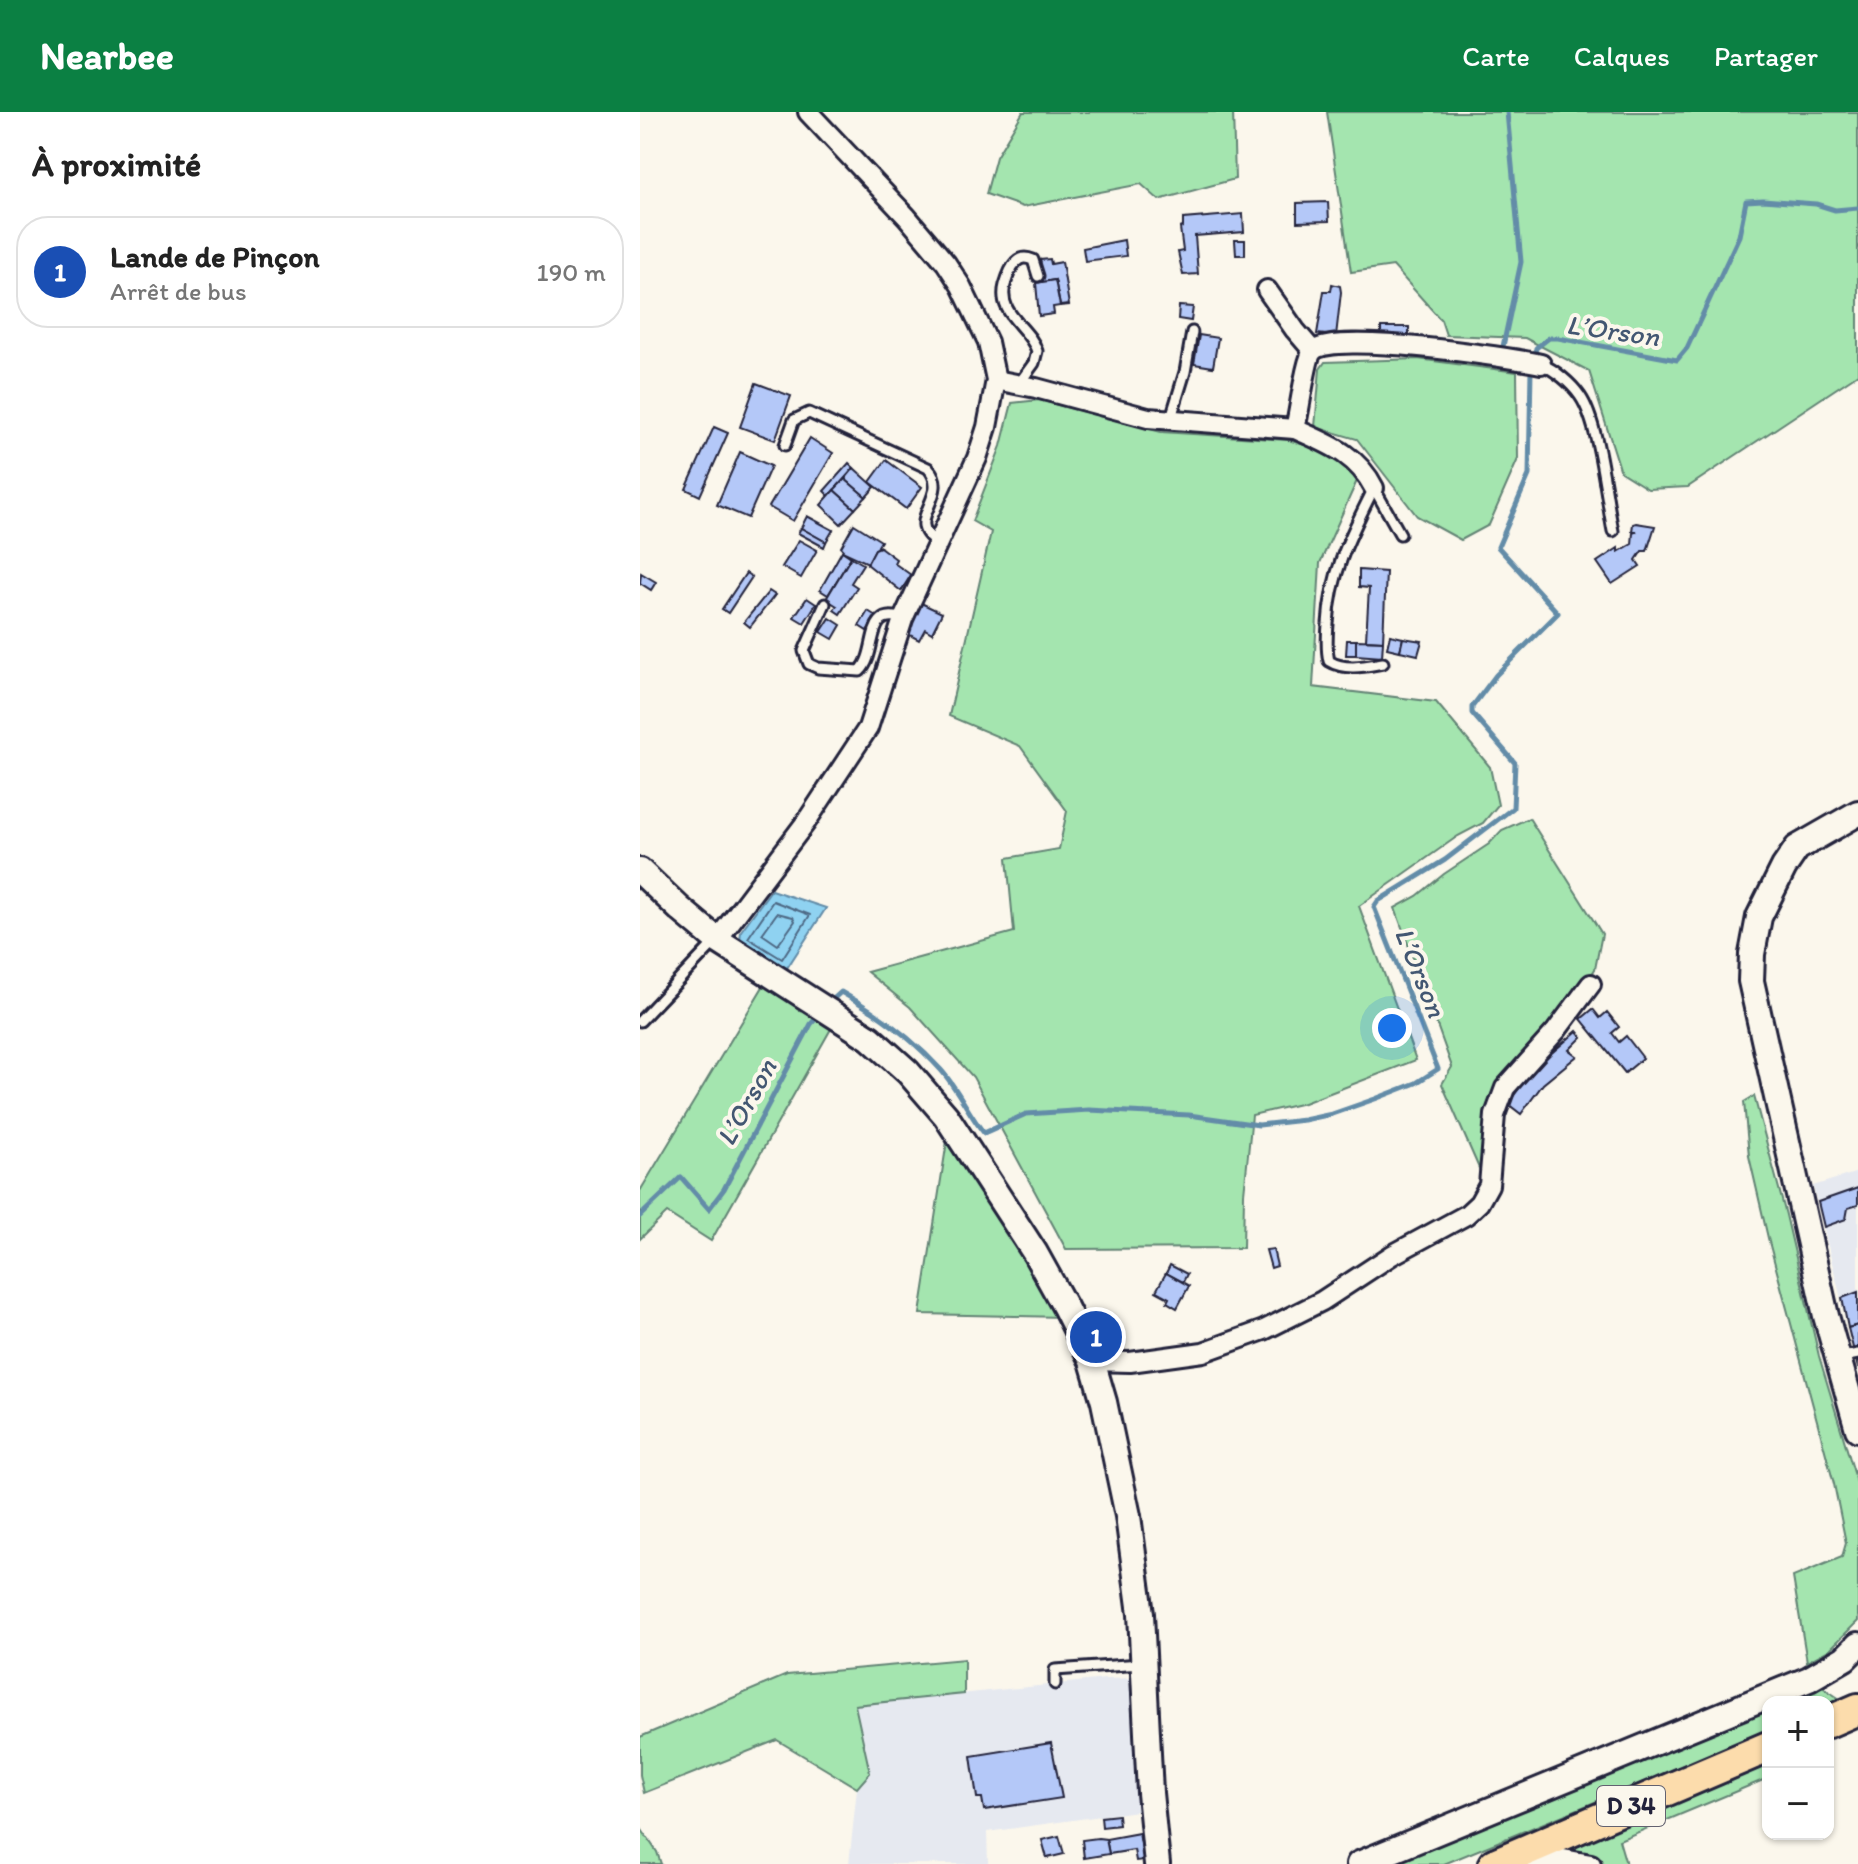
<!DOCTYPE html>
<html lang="fr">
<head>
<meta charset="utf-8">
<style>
  :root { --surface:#fff; --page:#f6f6f6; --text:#222; --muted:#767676; --line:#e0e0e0; --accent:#0b8043 }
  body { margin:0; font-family:Itim,sans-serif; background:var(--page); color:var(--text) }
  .controls { position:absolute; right:24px; bottom:24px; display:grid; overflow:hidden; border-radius:16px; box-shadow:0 2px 6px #0004 }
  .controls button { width:72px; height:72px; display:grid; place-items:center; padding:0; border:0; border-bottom:2px solid var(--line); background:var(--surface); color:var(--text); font:40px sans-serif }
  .you { position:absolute; left:752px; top:916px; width:28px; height:28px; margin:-20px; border:6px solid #fff; border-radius:50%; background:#1a73e8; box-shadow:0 0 0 12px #1a73e833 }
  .badge { display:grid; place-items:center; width:52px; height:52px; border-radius:50%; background:var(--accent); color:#fff; font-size:26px; font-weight:700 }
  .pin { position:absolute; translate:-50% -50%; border:4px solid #fff; box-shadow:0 2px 8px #0006 }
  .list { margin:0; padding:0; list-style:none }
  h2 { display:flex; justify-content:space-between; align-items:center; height:104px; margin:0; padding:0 32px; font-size:34px }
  h2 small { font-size:26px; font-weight:400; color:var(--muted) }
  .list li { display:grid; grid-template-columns:52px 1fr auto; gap:24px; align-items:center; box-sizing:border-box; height:112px; margin:0 16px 16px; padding:0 16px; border:2px solid var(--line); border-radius:32px }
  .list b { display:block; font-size:30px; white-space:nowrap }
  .list p { margin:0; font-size:26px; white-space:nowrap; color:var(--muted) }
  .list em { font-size:26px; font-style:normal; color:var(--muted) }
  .map { position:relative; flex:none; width:1218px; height:1752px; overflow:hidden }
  header { display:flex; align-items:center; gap:48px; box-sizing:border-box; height:112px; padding:0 40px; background:var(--accent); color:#fff }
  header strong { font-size:38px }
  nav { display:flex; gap:44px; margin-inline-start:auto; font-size:28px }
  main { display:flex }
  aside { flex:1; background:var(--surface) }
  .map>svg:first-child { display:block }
</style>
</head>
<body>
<header>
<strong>Nearbee</strong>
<nav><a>Carte</a><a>Calques</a><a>Partager</a></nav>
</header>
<main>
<aside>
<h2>À proximité<small></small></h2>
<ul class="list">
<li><span class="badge" style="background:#1a4fb4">1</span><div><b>Lande de Pinçon</b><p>Arrêt de bus</p></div><em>190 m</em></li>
</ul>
</aside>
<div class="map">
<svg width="1218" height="1752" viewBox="0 0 1218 1752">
  <rect width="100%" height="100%" fill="#fbf7ec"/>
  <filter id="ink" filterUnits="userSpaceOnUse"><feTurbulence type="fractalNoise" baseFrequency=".0125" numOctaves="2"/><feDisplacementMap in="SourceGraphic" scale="16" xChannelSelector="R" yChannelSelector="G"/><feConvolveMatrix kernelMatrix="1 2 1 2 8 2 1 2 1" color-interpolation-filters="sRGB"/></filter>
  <g filter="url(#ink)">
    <g fill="#e6e9f0">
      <path d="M 1218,1060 L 1218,1255 L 1173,1074 Z"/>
      <path d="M 498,1566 L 504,1698 L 347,1720 L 348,1752 L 209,1752 L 217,1676 L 230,1661 L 215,1593 L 465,1567 Z"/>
    </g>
    <g fill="#a4e5af" stroke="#638475" stroke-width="2">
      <path d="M 383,0 L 593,0 L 595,67 L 519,88 L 501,72 L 383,95 L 346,82 L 356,45 Z"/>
      <path d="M 687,0 L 1218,0 L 1218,262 L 1048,375 L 1008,377 L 981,360 L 949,259 L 885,226 L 806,223 L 801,208 L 753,154 L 711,160 Z"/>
      <path d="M 778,247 L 877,260 L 878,347 L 849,413 L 821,428 L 777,404 L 717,327 L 675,315 L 680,257 L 685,250 Z"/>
      <path d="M 399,288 L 521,320 L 648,328 L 685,339 L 720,362 L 680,451 L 673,575 L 796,590 L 850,655 L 858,693 L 843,711 L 818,724 L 719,794 L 776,948 L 664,991 L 612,1003 L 604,1082 L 603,1136 L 426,1137 L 333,965 L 270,895 L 227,860 L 374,820 L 367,746 L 419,737 L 427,699 L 380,634 L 309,604 L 351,420 L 332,409 L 361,334 L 372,291 Z"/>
      <path d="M 889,706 L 962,822 L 955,857 L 929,898 L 871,960 L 845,1070 L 802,972 L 812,955 L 755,796 L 777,784 L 804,762 L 849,732 L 862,718 Z"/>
      <path d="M 124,873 L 192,915 L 71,1129 L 27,1101 L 0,1127 L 0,1079 Z"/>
      <path d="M 1114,984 L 1146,1103 L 1179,1244 L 1218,1374 L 1218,1509 L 1189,1538 L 1167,1550 L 1153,1465 L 1202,1445 L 1206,1431 L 1194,1372 L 1128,1126 L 1109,1044 L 1104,990 Z"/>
      <path d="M 307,1029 L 422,1205 L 280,1202 Z"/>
      <path d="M 324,1547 L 324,1582 L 215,1593 L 230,1661 L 217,1676 L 137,1628 L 4,1681 L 0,1663 L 0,1625 L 147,1563 Z"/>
      <path d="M 1179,1573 L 1203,1589 L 1188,1596 L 1188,1590 L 1135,1590 Z"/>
      <path d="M 1128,1593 L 1128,1619 L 804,1752 L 744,1752 Z"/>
      <path d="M 1128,1652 L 1128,1666 L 979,1728 L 986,1752 L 908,1752 L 916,1736 Z"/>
      <path d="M 0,1715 L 17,1740 L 21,1752 L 0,1752 Z"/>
    </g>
    <path fill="#8fd2f1" stroke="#638ca8" stroke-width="2" d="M 131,778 L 186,796 L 145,859 L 100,829 L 101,819 Z"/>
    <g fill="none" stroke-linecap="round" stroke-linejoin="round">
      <g stroke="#4e6884" stroke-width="2">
        <path d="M 133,789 L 170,803 L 142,847 L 108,826 Z"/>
        <path d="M 137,801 L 153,805 L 155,809 L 138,833 L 122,822 Z"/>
      </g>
      <g stroke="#638ca8" stroke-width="5">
        <path d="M 862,239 L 881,150 L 867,0"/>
        <path d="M 190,890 L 201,880 C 236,900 273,927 301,958 C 318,977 328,1001 344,1021 L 386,1002 L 449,998 L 549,1003 L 619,1013 L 664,1008 L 692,1002 L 735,987 L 776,971 L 798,957 L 734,795 L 738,789 L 805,748 L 873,696 L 875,651 L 832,601 L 832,595 L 856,563 L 918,501 L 858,435 L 889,363 L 891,258 L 896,236 L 909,226 L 918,226 L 1037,248 L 1047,236 L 1099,124 L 1106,89 L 1123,88 L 1176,92 L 1195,98 L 1218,96"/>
        <path d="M 0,1104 L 41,1065 L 69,1097 L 84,1077 L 171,912 L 181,901"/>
      </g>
    </g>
    <g fill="#b4c8f8" stroke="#22223b" stroke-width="2">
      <path d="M 688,90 L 689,109 L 657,110 L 657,91 Z"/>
      <path d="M 603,102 L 604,120 L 555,124 L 558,162 L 543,163 L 538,140 L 543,139 L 540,116 L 543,115 L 543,107 Z"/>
      <path d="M 484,128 L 486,144 L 445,149 L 443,136 Z"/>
      <path d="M 595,128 L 605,128 L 605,143 L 596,143 Z"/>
      <path d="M 410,147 L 411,152 L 422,150 L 429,193 L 420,194 L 415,168 L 403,170 L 400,148 Z"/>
      <path d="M 415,168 L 420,194 L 413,195 L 414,202 L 399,204 L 396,171 Z"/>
      <path d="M 692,172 L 700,174 L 701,180 L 696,224 L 677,222 L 684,179 L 691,179 Z"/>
      <path d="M 539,194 L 553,195 L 551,209 L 538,207 Z"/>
      <path d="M 741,215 L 769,215 L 769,226 L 741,225 Z"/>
      <path d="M 559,223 L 578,226 L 573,255 L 554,252 Z"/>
      <path d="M 116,271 L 151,284 L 135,328 L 100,315 Z"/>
      <path d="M 74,315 L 88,321 L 60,384 L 46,377 Z"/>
      <path d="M 170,326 L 193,341 L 153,409 L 129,395 Z"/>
      <path d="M 100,340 L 131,354 L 108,406 L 77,393 Z"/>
      <path d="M 246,348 L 282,375 L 266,397 L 230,370 Z"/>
      <path d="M 209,351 L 214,356 L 189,384 L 184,379 Z"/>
      <path d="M 214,356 L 235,375 L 226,385 L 205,367 Z"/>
      <path d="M 205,367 L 226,385 L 215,397 L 194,378 Z"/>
      <path d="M 194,378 L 215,397 L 201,412 L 181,393 Z"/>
      <path d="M 167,404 L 193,418 L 186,430 L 161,416 Z"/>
      <path d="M 996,411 L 1015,414 L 1007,439 L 1002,439 L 996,448 L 1000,454 L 972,472 L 957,450 L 978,436 L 978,440 L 992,432 L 993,421 L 997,419 L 992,419 L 993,412 Z"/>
      <path d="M 214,412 L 241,429 L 238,434 L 240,435 L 235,437 L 228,451 L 202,439 L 203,437 L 201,435 Z"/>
      <path d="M 161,416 L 186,430 L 184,435 L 158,421 Z"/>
      <path d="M 159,428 L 177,438 L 161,466 L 142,455 Z"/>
      <path d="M 240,435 L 256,447 L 254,451 L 271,463 L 261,479 L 227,452 L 235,437 Z"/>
      <path d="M 202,439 L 211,445 L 188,483 L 180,478 Z"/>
      <path d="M 211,445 L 223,452 L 211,471 L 217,475 L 200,502 L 194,498 L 197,494 L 186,487 Z"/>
      <path d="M 719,458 L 746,460 L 743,529 L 726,528 L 729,476 L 719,475 Z"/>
      <path d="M 1,461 L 16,470 L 11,478 L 0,471 Z"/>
      <path d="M 106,461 L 112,465 L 88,501 L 82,497 Z"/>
      <path d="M 129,479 L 135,483 L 110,515 L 104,510 Z"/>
      <path d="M 167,486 L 176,492 L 164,511 L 154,505 Z"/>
      <path d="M 281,491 L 302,501 L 292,521 L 285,517 L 279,528 L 266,521 Z"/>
      <path d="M 228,499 L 236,504 L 227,519 L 219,514 Z"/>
      <path d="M 190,506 L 201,513 L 193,527 L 181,520 Z"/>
      <path d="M 750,523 L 763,526 L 760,539 L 747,536 Z"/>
      <path d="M 763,526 L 782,529 L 778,543 L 760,539 Z"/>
      <path d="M 707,528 L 716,528 L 716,543 L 706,543 Z"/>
      <path d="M 716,528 L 743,529 L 742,545 L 716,543 Z"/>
      <path d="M 953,897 L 960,906 L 967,900 L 979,915 L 972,921 L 979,930 L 986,924 L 1003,946 L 985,961 L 941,907 Z"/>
      <path d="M 937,919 L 942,925 L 929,938 L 937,944 L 903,972 L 881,1002 L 868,992 L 892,958 Z"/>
      <path d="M 1218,1076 L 1218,1093 L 1208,1096 L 1206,1107 L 1184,1115 L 1178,1090 Z"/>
      <path d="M 633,1137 L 637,1154 L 631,1156 L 626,1138 Z"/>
      <path d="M 530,1153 L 547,1162 L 543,1170 L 526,1161 Z"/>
      <path d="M 526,1161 L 549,1174 L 537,1196 L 527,1190 L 529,1186 L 516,1179 Z"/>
      <path d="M 1218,1180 L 1218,1213 L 1208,1216 L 1202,1186 Z"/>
      <path d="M 1218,1213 L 1218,1256 L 1208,1216 Z"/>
      <path d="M 411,1631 L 422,1686 L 344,1698 L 342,1686 L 337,1686 L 331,1644 Z"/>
      <path d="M 478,1703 L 479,1713 L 462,1715 L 461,1705 Z"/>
      <path d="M 499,1721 L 504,1748 L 496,1749 L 494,1738 L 469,1742 L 466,1727 Z"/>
      <path d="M 419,1724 L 424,1742 L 407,1746 L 402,1728 Z"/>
      <path d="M 458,1726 L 466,1727 L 469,1742 L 444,1746 L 442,1728 Z"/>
    </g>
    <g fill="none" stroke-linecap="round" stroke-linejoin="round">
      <g stroke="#22223b" stroke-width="15">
        <g id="service">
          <path d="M 901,252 C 915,258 931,271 940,284 C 959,311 966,385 973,419"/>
          <path d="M 378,273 L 394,251 L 397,239 C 389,214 357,203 365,173 C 367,166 370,156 376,150 C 381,145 386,145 393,148 L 398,164"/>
          <path d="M 530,309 L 545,260 L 552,220"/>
          <path d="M 145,333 L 154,308 L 169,301 L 288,356 C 313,383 261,409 297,430"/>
          <path d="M 734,376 C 711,422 691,459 688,512 C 687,524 686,537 689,549 C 705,559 726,554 743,551"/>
          <path d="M 734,376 L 760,422"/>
          <path d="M 185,492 L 164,539 L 169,552 L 178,556 L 220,559 C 239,541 224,494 263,507"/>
          <path d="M 0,909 L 75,830"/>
          <path d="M 1198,1246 L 1218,1242"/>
          <path d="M 415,1572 L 415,1558 L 501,1552"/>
        </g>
      </g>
      <g stroke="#22223b" stroke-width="24">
        <g id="minor">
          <path d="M 627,178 L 655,218 L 673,239"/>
          <path d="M 356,268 L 396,276 L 508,306 L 655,317 C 659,303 666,246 673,239 C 694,219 867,245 901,252"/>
          <path d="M 655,317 C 688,332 717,342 734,376"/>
          <path d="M 77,828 L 166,710 L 228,616 L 263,507 L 337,346 L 347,315 L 356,268 L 348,230 L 321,174 L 306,151 L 267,105 L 168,0"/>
          <path d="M 452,1249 L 490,1250 L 563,1240 L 624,1218 L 682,1189 L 752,1143 L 826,1103 L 839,1091 L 849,1073 L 855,1003 L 865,976 L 916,919 L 951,872"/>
          <path d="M 888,1752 L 918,1746 L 951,1752"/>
        </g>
      </g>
      <g stroke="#22223b" stroke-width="30">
        <g id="tertiary">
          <path d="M 1218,701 L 1157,736 L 1144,755 L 1119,805 L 1112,842 L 1111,869 L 1186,1204 L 1218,1317"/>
          <path d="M 0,759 L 40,797 L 77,828 L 230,926 L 268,960 L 306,1004 L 395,1141 L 425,1195 L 452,1249 L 464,1290 L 488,1404 L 501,1502 L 510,1681 L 517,1752"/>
          <path d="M 719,1752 L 1169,1567 L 1205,1546 L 1218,1533"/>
        </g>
      </g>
      <g stroke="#22223b" stroke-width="36">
        <g id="primary">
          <path d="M 1188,1610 L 1218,1597"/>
          <path d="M 854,1752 L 1128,1635"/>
        </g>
      </g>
      <use href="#service" stroke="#fbf7ec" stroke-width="9"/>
      <use href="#minor" stroke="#fbf7ec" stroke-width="18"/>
      <use href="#tertiary" stroke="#fbf7ec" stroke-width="24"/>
      <use href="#primary" stroke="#fcdcac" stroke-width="30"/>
    </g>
  </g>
  <g text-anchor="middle" stroke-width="8" stroke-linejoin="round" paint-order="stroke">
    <rect fill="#fbf7ec" stroke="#636270" stroke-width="2" x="957" y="1674" width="68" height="40" rx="6"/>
    <g font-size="24" font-weight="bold" fill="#22223b">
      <text x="991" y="1702">D 34</text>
    </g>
    <g font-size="28" font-style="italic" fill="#435772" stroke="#fbf7ec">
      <text transform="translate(973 218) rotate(8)" y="10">L’Orson</text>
      <text transform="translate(781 860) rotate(68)" y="10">L’Orson</text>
      <text transform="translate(106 990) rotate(-61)" y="10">L’Orson</text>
    </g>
  </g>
</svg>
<div class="controls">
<button>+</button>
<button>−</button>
</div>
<div class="you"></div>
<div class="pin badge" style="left:456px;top:1225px;background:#1a4fb4">1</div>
</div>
</main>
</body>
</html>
